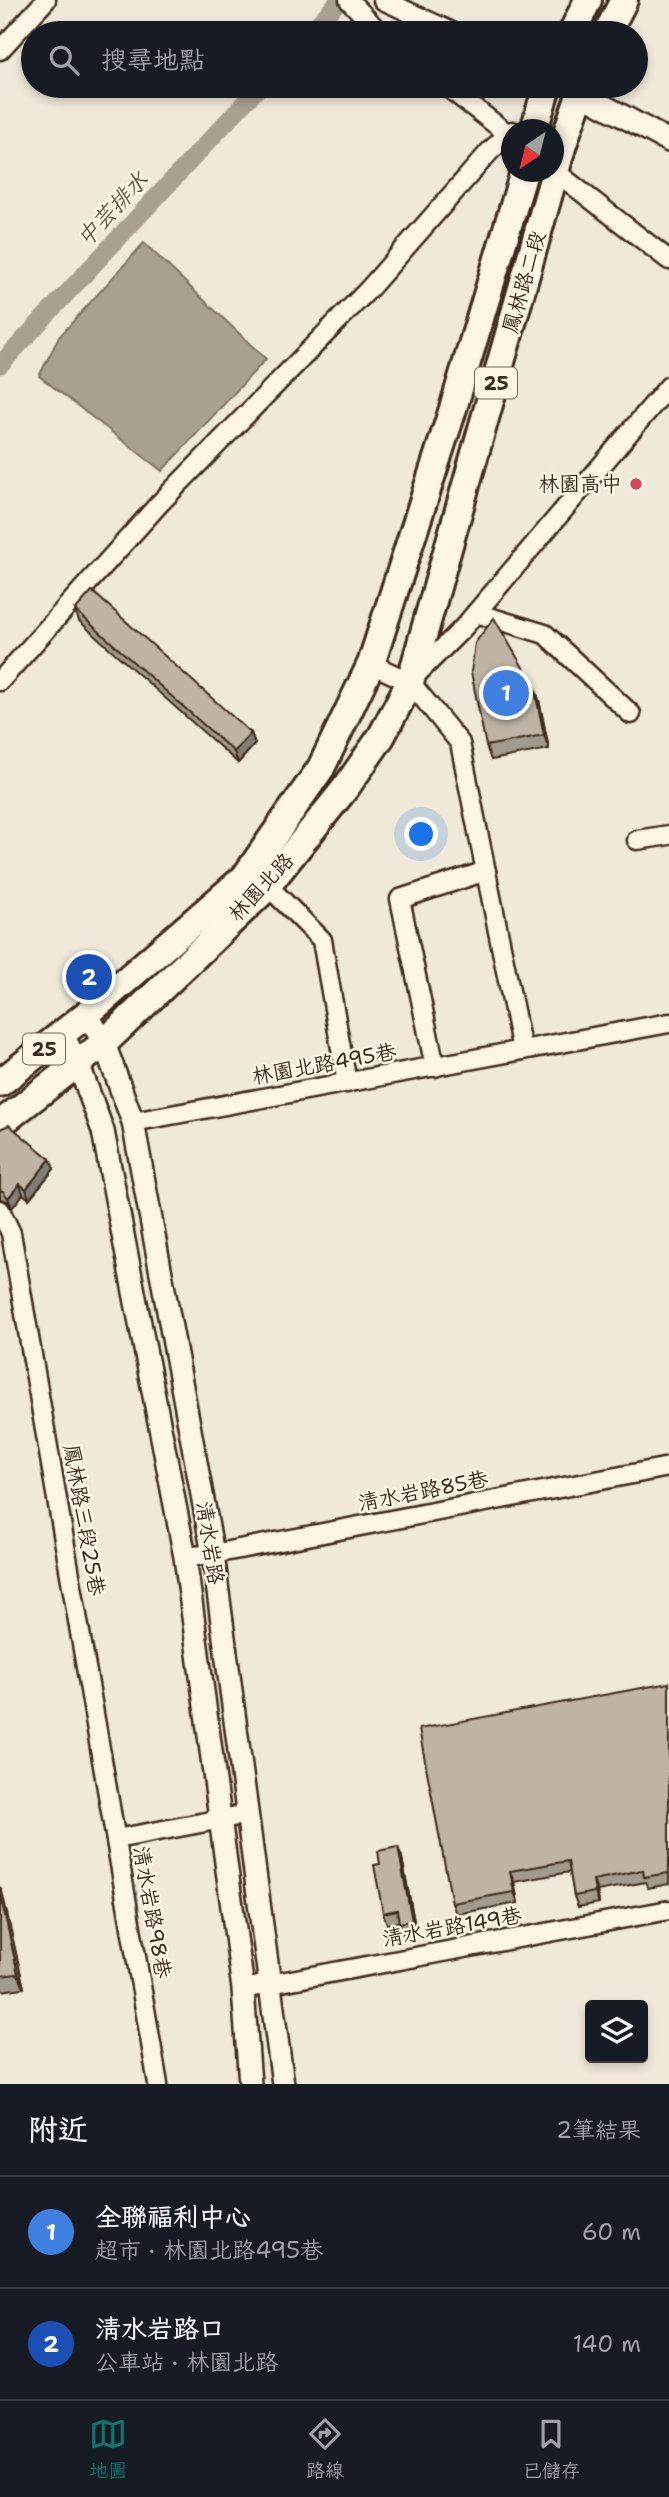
<!DOCTYPE html>
<html lang="zh-TW">
<head>
<meta charset="utf-8">
<style>
  :root { --surface:#171b24; --page:#20242c; --text:#f1f3f6; --muted:#9ea1a6; --line:#363941; --accent:#0f766e }
  body { margin:0; font-family:"Shantell Sans","LXGW WenKai TC",sans-serif; background:var(--page); color:var(--text) }
  .controls { position:absolute; right:21px; bottom:21px; display:grid; overflow:hidden; border-radius:7px; box-shadow:0 4px 10px #0003 }
  .controls button { width:63px; height:63px; display:grid; place-items:center; padding:0; border:0; border-bottom:2px solid var(--line); background:var(--surface); color:var(--text); font:35px sans-serif }
  .compass { position:absolute; left:501px; top:119px; width:63px; height:63px; border-radius:50%; background:var(--surface); box-shadow:0 4px 10px #0003; rotate:215deg }
  .you { position:absolute; left:422px; top:835px; width:24px; height:24px; margin:-18px; border:5px solid #fff; border-radius:50%; background:#1a73e8; box-shadow:0 0 0 10px #1a73e833 }
  .badge { display:grid; place-items:center; width:46px; height:46px; border-radius:50%; background:var(--accent); color:#fff; font-size:23px; font-weight:700 }
  .pin { position:absolute; translate:-50% -50%; border:4px solid #fff; box-shadow:0 2px 7px #0006 }
  .list { margin:0; padding:0; list-style:none }
  h2 { display:flex; justify-content:space-between; align-items:center; height:91px; margin:0; padding:0 28px; font-size:30px }
  h2 small { font-size:23px; font-weight:400; color:var(--muted) }
  .list li { display:grid; grid-template-columns:46px 1fr auto; gap:21px; align-items:center; box-sizing:border-box; height:112px; padding:0 28px; border-top:2px solid var(--line) }
  .list b { display:block; font-size:26px; white-space:nowrap }
  .list p { margin:0; font-size:23px; white-space:nowrap; color:var(--muted) }
  .list em { font-size:23px; font-style:normal; color:var(--muted) }
  .icon { flex:none; width:38px; height:38px; fill:none; stroke:currentColor; stroke-width:2; stroke-linecap:round; stroke-linejoin:round }
  .map { position:relative; flex:none; width:669px; height:2084px; overflow:hidden }
  .search { position:absolute; background:var(--surface); box-shadow:0 4px 10px #0003; left:21px; right:21px; top:21px; height:77px; display:flex; align-items:center; gap:18px; box-sizing:border-box; padding:0 24px; border-radius:38px; color:var(--muted); font-size:26px }
  .sheet { height:315px; background:var(--surface) }
  nav { display:flex; justify-content:space-around; align-items:center; box-sizing:border-box; height:98px; border-top:2px solid var(--line); background:var(--surface); font-size:19px; color:var(--muted) }
  nav a { display:grid; justify-items:center; gap:4px }
  nav .on { color:var(--accent) }
  .map>svg:first-child { display:block }
</style>
</head>
<body>
<div class="map">
<svg width="669" height="2084" viewBox="0 0 669 2084">
  <rect width="100%" height="100%" fill="#f0e9d9"/>
  <filter id="ink" filterUnits="userSpaceOnUse"><feTurbulence type="fractalNoise" baseFrequency=".0143" numOctaves="2"/><feDisplacementMap in="SourceGraphic" scale="14" xChannelSelector="R" yChannelSelector="G"/><feConvolveMatrix kernelMatrix="1 2 1 2 8 2 1 2 1" color-interpolation-filters="sRGB"/></filter>
  <g filter="url(#ink)">
    <path fill="#aaa091" stroke="#7e7163" stroke-width="2" d="M 144,243 L 266,359 L 162,471 L 39,376 L 59,337 Z"/>
    <g fill="none" stroke-linecap="round" stroke-linejoin="round">
      <g stroke="#aaa091" stroke-width="18">
        <path d="M 309,33 L 340,0"/>
        <path d="M 0,365 L 260,86"/>
      </g>
      <g stroke="#3b2a1e" stroke-width="23">
        <g id="minor">
          <path d="M 349,0 L 380,33"/>
          <path d="M 383,0 L 454,33"/>
          <path d="M 0,50 L 46,0"/>
          <path d="M 446,86 L 508,134"/>
          <path d="M 556,172 L 669,260"/>
          <path d="M 476,613 L 545,634 L 631,714"/>
          <path d="M 371,664 L 410,682 L 460,743 L 522,1050"/>
          <path d="M 412,679 L 463,628 L 669,386"/>
          <path d="M 0,681 L 159,504 L 369,289 L 490,151 L 512,131"/>
          <path d="M 637,840 L 669,835"/>
          <path d="M 267,885 L 322,940 L 347,1083"/>
          <path d="M 435,1067 L 400,899 L 486,871"/>
          <path d="M 133,1122 L 669,1023"/>
          <path d="M 0,1210 L 11,1233 L 158,2084"/>
          <path d="M 185,1557 L 213,1554 L 669,1467"/>
          <path d="M 116,1839 L 248,1814"/>
          <path d="M 243,1989 L 669,1910"/>
        </g>
      </g>
      <g stroke="#3b2a1e" stroke-width="26">
        <g id="tertiary">
          <path d="M 580,93 L 669,141"/>
          <path d="M 87,1014 L 104,1043 L 133,1122 L 213,1554 L 283,2084"/>
          <path d="M 62,1034 L 78,1063 L 103,1131 L 185,1557 L 243,1989 L 250,2084"/>
        </g>
      </g>
      <g stroke="#3b2a1e" stroke-width="32">
        <g id="primary">
          <path d="M 572,33 L 588,0"/>
          <path d="M 607,33 L 624,0"/>
          <path d="M 534,130 L 547,86"/>
          <path d="M 0,1083 L 87,1014 L 245,877 L 321,768 L 371,664 L 452,412 L 524,172"/>
          <path d="M 0,1124 L 104,1043 L 263,891 L 347,786 L 381,737 L 410,682 L 563,144 L 583,86"/>
        </g>
      </g>
      <use href="#minor" stroke="#fcf5e5" stroke-width="18"/>
      <use href="#tertiary" stroke="#fcf5e5" stroke-width="21"/>
      <use href="#primary" stroke="#fcf5e5" stroke-width="26"/>
    </g>
    <g fill="#a39a8d" stroke="#3b2a1e" stroke-width="2">
      <path d="M 75,610 L 251,733 L 255,744 L 238,763 L 79,621 Z"/>
      <path d="M 534,686 L 539,700 L 549,749 L 491,760 L 486,746 Z"/>
      <path d="M 0,1129 L 50,1159 L 54,1169 L 29,1199 L 23,1194 L 12,1208 L 7,1201 L 2,1199 L 0,1199 Z"/>
      <path d="M 669,1683 L 669,1884 L 648,1888 L 646,1882 L 597,1891 L 599,1903 L 578,1907 L 574,1896 L 570,1872 L 514,1882 L 518,1903 L 456,1914 L 452,1903 Z"/>
      <path d="M 402,1858 L 416,1932 L 403,1934 L 399,1922 L 387,1924 L 383,1913 Z"/>
      <path d="M 0,1887 L 24,1988 L 0,1991 Z"/>
    </g>
    <g fill="#857d73" stroke="#3b2a1e" stroke-width="2">
      <path d="M 534,686 L 539,700 L 549,749 L 544,735 Z"/>
      <path d="M 251,733 L 255,744 L 238,763 L 234,752 Z"/>
      <path d="M 50,1159 L 54,1169 L 29,1199 L 26,1189 Z"/>
      <path d="M 20,1184 L 23,1194 L 12,1208 L 8,1198 Z"/>
      <path d="M 398,1847 L 402,1858 L 416,1932 L 412,1921 Z"/>
      <path d="M 510,1871 L 514,1882 L 518,1903 L 514,1892 Z"/>
      <path d="M 593,1880 L 597,1891 L 599,1903 L 595,1892 Z"/>
      <path d="M 0,1887 L 2,1891 L 24,1988 L 18,1974 L 0,1893 Z"/>
    </g>
    <g fill="#beb3a4" stroke="#3b2a1e" stroke-width="2">
      <path d="M 92,591 L 251,733 L 234,752 L 75,610 Z"/>
      <path d="M 494,618 L 534,686 L 544,735 L 486,746 L 471,672 L 475,643 Z"/>
      <path d="M 9,1125 L 50,1159 L 26,1189 L 20,1184 L 8,1198 L 3,1191 L 0,1190 L 0,1129 Z"/>
      <path d="M 669,1683 L 669,1873 L 644,1877 L 643,1870 L 593,1880 L 595,1892 L 574,1896 L 568,1861 L 510,1871 L 514,1892 L 452,1903 L 419,1729 Z"/>
      <path d="M 398,1847 L 412,1921 L 399,1923 L 397,1910 L 383,1913 L 374,1865 L 380,1864 L 378,1851 Z"/>
      <path d="M 0,1893 L 18,1974 L 0,1976 Z"/>
    </g>
  </g>
  <circle fill="#d1495b" stroke="#fcf5e5" stroke-width="2.5" cx="636" cy="484" r="7"/>
  <g text-anchor="middle" stroke-width="5" stroke-linejoin="round" paint-order="stroke">
    <g fill="#fcf5e5" stroke="#75675a" stroke-width="2">
      <rect x="475" y="367.5" width="42" height="31" rx="5"/>
      <rect x="23" y="1033.5" width="42" height="31" rx="5"/>
    </g>
    <g font-size="19" font-weight="bold" fill="#3b2a1e">
      <text x="496" y="390">25</text>
      <text x="44" y="1056">25</text>
    </g>
    <g font-size="21" fill="#3b2a1e" stroke="#fcf5e5">
      <text transform="translate(524 282) rotate(-74)" y="7">鳳林路二段</text>
      <text transform="translate(261 887) rotate(-47)" y="7">林園北路</text>
      <text transform="translate(324 1064) rotate(-10)" y="7">林園北路495巷</text>
      <text transform="translate(423 1491) rotate(-11)" y="7">清水岩路85巷</text>
      <text transform="translate(84 1520) rotate(80)" y="7">鳳林路三段25巷</text>
      <text transform="translate(210 1543) rotate(81)" y="7">清水岩路</text>
      <text transform="translate(152 1912) rotate(80)" y="7">清水岩路98巷</text>
      <text transform="translate(452 1927) rotate(-10)" y="7">清水岩路149巷</text>
    </g>
    <g font-size="21" fill="#3b2a1e" stroke="#fcf5e5" text-anchor="end">
      <text x="622" y="491">林園高中</text>
    </g>
    <g font-size="23" font-style="italic" fill="#625346" stroke="#fcf5e5">
      <text transform="translate(112 209) rotate(-47)" y="8">中芸排水</text>
    </g>
  </g>
</svg>
<div class="controls">
<button><svg class="icon" aria-label="layers" viewBox="0 0 24 24"><path d="M12 4l9 5-9 5-9-5zM3 14l9 5 9-5"/></svg></button>
</div>
<svg class="compass" viewBox="-18 -18 36 36"><path d="M0-13l5 13h-10z" fill="#e53935"/><path d="M0 13l5-13h-10z" fill="#9ea1a6"/></svg>
<div class="you"></div>
<div class="pin badge" style="left:506px;top:693px;background:#3f7fe0">1</div>
<div class="pin badge" style="left:89px;top:977px;background:#1a4fb4">2</div>
<div class="search"><svg class="icon" aria-label="search" viewBox="0 0 24 24"><circle cx="10" cy="10" r="6"/><path d="M15 15l6 6"/></svg>搜尋地點</div>
</div>
<section class="sheet">
<h2>附近<small>2筆結果</small></h2>
<ul class="list">
<li><span class="badge" style="background:#3f7fe0">1</span><div><b>全聯福利中心</b><p>超市 · 林園北路495巷</p></div><em>60 m</em></li>
<li><span class="badge" style="background:#1a4fb4">2</span><div><b>清水岩路口</b><p>公車站 · 林園北路</p></div><em>140 m</em></li>
</ul>
</section>
<nav>
<a class="on"><svg class="icon" aria-label="map" viewBox="0 0 24 24"><path d="M3 6l6-2 6 2 6-2v14l-6 2-6-2-6 2zM9 4v14M15 6v14"/></svg>地圖</a>
<a><svg class="icon" aria-label="directions" viewBox="0 0 24 24"><path d="M12 3l9 9-9 9-9-9zM9 14v-3h6M13 9l2 2-2 2"/></svg>路線</a>
<a><svg class="icon" aria-label="saved" viewBox="0 0 24 24"><path d="M7 4h10v16l-5-4-5 4z"/></svg>已儲存</a>
</nav>
</body>
</html>
